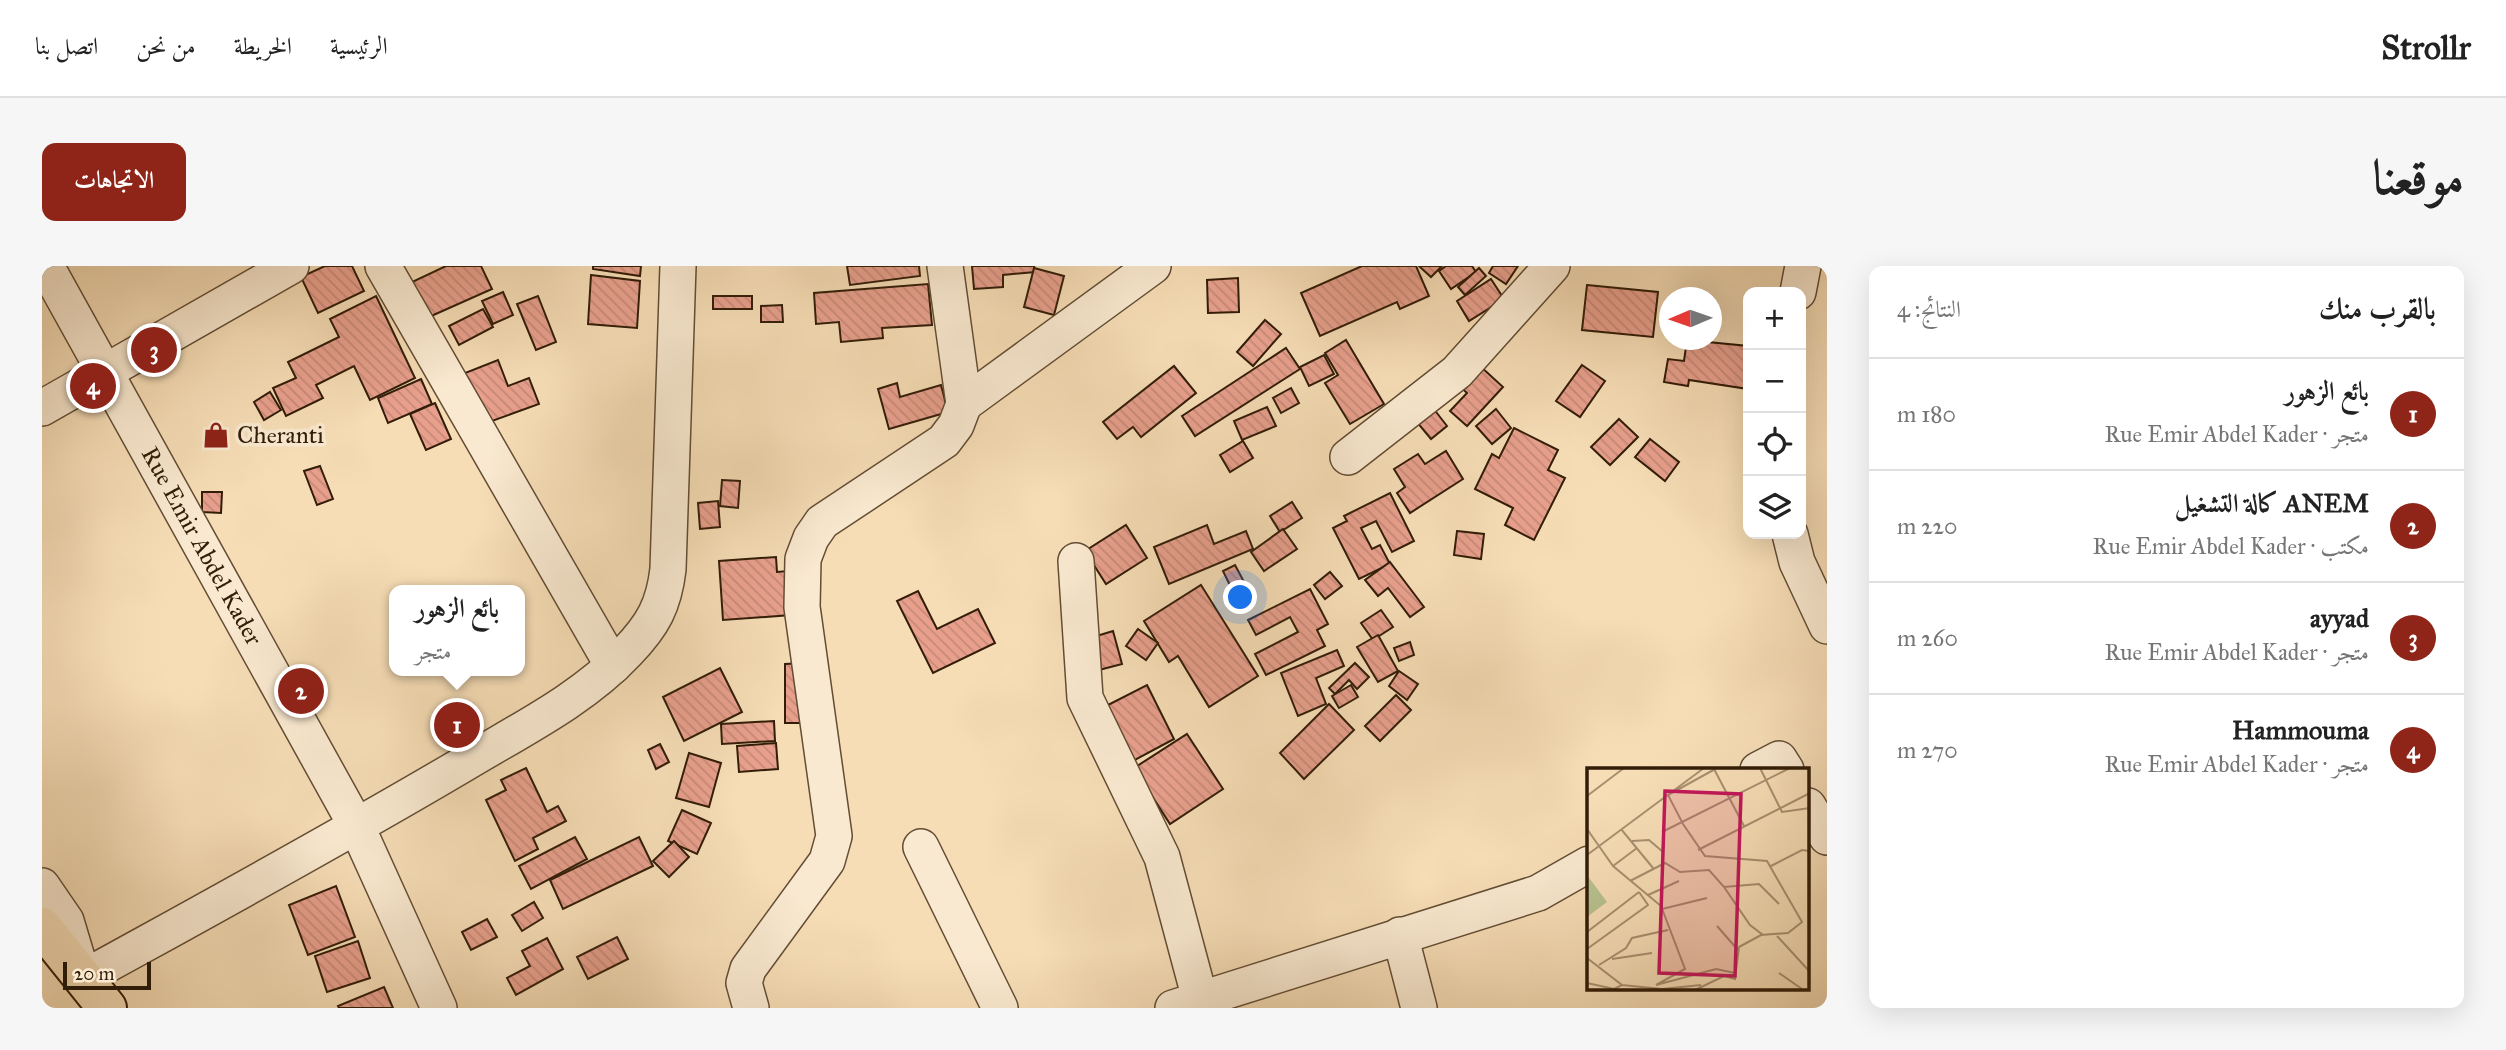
<!DOCTYPE html>
<html lang="ar">
<head>
<meta charset="utf-8">
<style>
  :root { --surface:#fff; --page:#f6f6f6; --text:#222; --muted:#767676; --line:#e0e0e0; --accent:#8f2418 }
  body { margin:0; font-family:"IM FELL Great Primer",Amiri,serif; background:var(--page); color:var(--text); direction:rtl }
  .controls { position:absolute; right:21px; top:21px; display:grid; overflow:hidden; border-radius:14px; box-shadow:0 7px 28px #0002 }
  .controls button { width:63px; height:63px; display:grid; place-items:center; padding:0; border:0; border-bottom:2px solid var(--line); background:var(--surface); color:var(--text); font:35px sans-serif }
  .compass { position:absolute; left:1617px; top:21px; width:63px; height:63px; border-radius:50%; background:var(--surface); box-shadow:0 7px 28px #0002; rotate:268deg }
  .scale { position:absolute; left:21px; bottom:18px; width:88px; box-sizing:border-box; padding-left:7px; border:4px solid #321d08; border-top:0; font-size:19px; line-height:24px; white-space:nowrap; color:#321d08; -webkit-text-stroke:5px #f9e9d0; paint-order:stroke }
  .you { position:absolute; left:1199px; top:332px; width:24px; height:24px; margin:-18px; border:5px solid #fff; border-radius:50%; background:#1a73e8; box-shadow:0 0 0 10px #1a73e833 }
  .badge { display:grid; place-items:center; width:46px; height:46px; border-radius:50%; background:var(--accent); color:#fff; font-size:23px; font-weight:700 }
  .pin { position:absolute; translate:-50% -50%; border:4px solid #fff; box-shadow:0 2px 7px #0006 }
  .popup { position:absolute; left:347px; top:319px; width:136px; height:91px; box-sizing:border-box; display:grid; place-content:center; border-radius:14px; background:var(--surface); filter:drop-shadow(0 2px 5px #0005); font-size:23px; white-space:nowrap; color:var(--muted) }
  .popup b { font-size:26px; color:var(--text) }
  .popup::after { content:''; position:absolute; left:50%; top:100%; margin-left:-14px; border:14px solid transparent; border-top-color:var(--surface) }
  .list { margin:0; padding:0; list-style:none }
  h2 { display:flex; justify-content:space-between; align-items:center; height:91px; margin:0; padding:0 28px; font-size:30px }
  h2 small { font-size:23px; font-weight:400; color:var(--muted) }
  .list li { display:grid; grid-template-columns:46px 1fr auto; gap:21px; align-items:center; box-sizing:border-box; height:112px; padding:0 28px; border-top:2px solid var(--line) }
  .list b { display:block; font-size:26px; white-space:nowrap }
  .list p { margin:0; font-size:23px; white-space:nowrap; color:var(--muted) }
  .list em { font-size:23px; font-style:normal; color:var(--muted) }
  .icon { flex:none; width:38px; height:38px; fill:none; stroke:currentColor; stroke-width:2; stroke-linecap:round; stroke-linejoin:round }
  .map { position:relative; flex:none; width:1785px; height:742px; overflow:hidden; direction:ltr; border-radius:14px }
  header { display:flex; align-items:center; gap:42px; box-sizing:border-box; height:98px; padding:0 35px; background:var(--surface); border-bottom:2px solid var(--line) }
  header strong { font-size:33px }
  nav { display:flex; gap:38px; margin-inline-start:auto; font-size:24px }
  .intro { display:flex; align-items:center; justify-content:space-between; box-sizing:border-box; height:168px; padding:0 42px }
  h1 { margin:0; font-size:49px }
  .button { padding:18px 32px; border-radius:14px; background:var(--accent); color:#fff; font-size:24px; font-weight:700 }
  main { display:flex; gap:42px; padding:0 42px }
  aside { flex:1; background:var(--surface); border-radius:14px; box-shadow:0 7px 28px #0002 }
  .map>svg:first-child { display:block }
</style>
</head>
<body>
<header>
<strong>Strollr</strong>
<nav><a>الرئيسية</a><a>الخريطة</a><a>من نحن</a><a>اتصل بنا</a></nav>
</header>
<div class="intro"><h1>موقعنا</h1><a class="button">الاتجاهات</a></div>
<main>
<aside>
<h2>بالقرب منك<small>النتائج: 4</small></h2>
<ul class="list">
<li><span class="badge">1</span><div><b>بائع الزهور</b><p>متجر · Rue Emir Abdel Kader</p></div><em>180 m</em></li>
<li><span class="badge">2</span><div><b>ANEM كالة التشغيل</b><p>مكتب · Rue Emir Abdel Kader</p></div><em>220 m</em></li>
<li><span class="badge">3</span><div><b>ayyad</b><p>متجر · Rue Emir Abdel Kader</p></div><em>260 m</em></li>
<li><span class="badge">4</span><div><b>Hammouma</b><p>متجر · Rue Emir Abdel Kader</p></div><em>270 m</em></li>
</ul>
</aside>
<div class="map">
<svg width="1785" height="742" viewBox="0 0 1785 742">
  <defs>
    <pattern id="building-back-hatch" width="6" height="6" patternUnits="userSpaceOnUse" patternTransform="scale(1.75)"><rect width="6" height="6" fill="#e8a08d"/><path d="M-1 5l2 2M0 0l6 6M5-1l2 2" fill="none" stroke="#c78978"/></pattern>
  </defs>
  <rect width="100%" height="100%" fill="#f6ddb6"/>
  <filter id="stains"><feTurbulence type="fractalNoise" baseFrequency=".00286" numOctaves="4"/><feColorMatrix values="0 0 0 0 .2 0 0 0 0 .09 0 0 0 0 .02 0 0 0 .5 -.17"/></filter>
  <radialGradient id="worn" r=".72"><stop offset=".6" stop-color="#630" stop-opacity="0"/><stop offset="1" stop-color="#630" stop-opacity=".3"/></radialGradient>
  <g fill="url(#building-back-hatch)" stroke="#321d08" stroke-width="2">
    <path d="M 283,0 L 310,0 L 322,25 L 276,47 L 259,11 Z"/>
    <path d="M 404,0 L 439,0 L 450,23 L 378,55 L 370,16 Z"/>
    <path d="M 551,0 L 599,0 L 598,10 L 551,3 Z"/>
    <path d="M 805,0 L 877,0 L 878,10 L 808,19 Z"/>
    <path d="M 930,0 L 992,0 L 993,6 L 961,9 L 961,21 L 932,23 Z"/>
    <path d="M 1320,0 L 1374,0 L 1387,30 L 1358,43 L 1355,36 L 1278,70 L 1259,27 Z"/>
    <path d="M 1377,0 L 1400,0 L 1389,11 Z"/>
    <path d="M 1404,0 L 1430,0 L 1434,6 L 1409,23 L 1397,5 Z"/>
    <path d="M 1451,0 L 1476,0 L 1464,18 L 1447,7 Z"/>
    <path d="M 992,2 L 1022,10 L 1012,49 L 982,41 Z"/>
    <path d="M 1437,2 L 1444,10 L 1423,29 L 1416,21 Z"/>
    <path d="M 549,9 L 598,15 L 595,62 L 546,58 Z"/>
    <path d="M 1196,12 L 1197,46 L 1166,47 L 1165,14 Z"/>
    <path d="M 1449,13 L 1462,33 L 1427,55 L 1415,35 Z"/>
    <path d="M 886,18 L 890,59 L 840,62 L 841,72 L 799,76 L 797,56 L 774,58 L 772,27 Z"/>
    <path d="M 1545,19 L 1616,26 L 1611,71 L 1540,64 Z"/>
    <path d="M 461,26 L 471,49 L 451,58 L 440,35 Z"/>
    <path d="M 334,30 L 373,112 L 328,134 L 312,100 L 274,119 L 281,132 L 244,150 L 231,122 L 254,112 L 246,96 L 297,71 L 288,53 Z"/>
    <path d="M 496,30 L 514,76 L 494,84 L 475,38 Z"/>
    <rect x="671" y="30" width="39" height="13"/>
    <path d="M 740,39 L 741,56 L 719,56 L 719,40 Z"/>
    <path d="M 441,43 L 451,61 L 417,79 L 407,60 Z"/>
    <path d="M 1223,54 L 1239,68 L 1211,100 L 1195,86 Z"/>
    <path d="M 1304,74 L 1342,138 L 1308,158 L 1283,117 L 1296,109 L 1283,87 Z"/>
    <path d="M 1645,74 L 1706,80 L 1706,123 L 1647,114 L 1646,120 L 1622,116 L 1626,93 L 1642,95 Z"/>
    <path d="M 1244,82 L 1258,103 L 1153,170 L 1140,150 Z"/>
    <path d="M 1282,89 L 1292,108 L 1267,120 L 1258,101 Z"/>
    <path d="M 1426,89 L 1461,121 L 1425,160 L 1408,145 L 1425,127 L 1407,110 Z"/>
    <path d="M 456,94 L 466,120 L 487,112 L 497,138 L 436,160 L 418,109 Z"/>
    <path d="M 1540,99 L 1563,115 L 1538,151 L 1514,135 Z"/>
    <path d="M 1132,100 L 1154,127 L 1099,171 L 1091,161 L 1075,173 L 1061,156 Z"/>
    <path d="M 379,113 L 390,138 L 346,157 L 336,132 Z"/>
    <path d="M 855,117 L 858,131 L 899,119 L 906,146 L 847,163 L 836,123 Z"/>
    <path d="M 1249,122 L 1257,137 L 1239,147 L 1231,132 Z"/>
    <path d="M 228,126 L 239,144 L 222,154 L 212,136 Z"/>
    <path d="M 393,137 L 409,173 L 384,184 L 368,148 Z"/>
    <path d="M 1225,141 L 1234,160 L 1200,174 L 1192,155 Z"/>
    <path d="M 1391,142 L 1405,160 L 1389,173 L 1374,155 Z"/>
    <path d="M 1454,143 L 1469,162 L 1450,178 L 1434,160 Z"/>
    <path d="M 1577,153 L 1596,171 L 1568,199 L 1549,181 Z"/>
    <path d="M 1472,162 L 1516,184 L 1506,204 L 1523,212 L 1492,274 L 1463,259 L 1471,242 L 1433,223 L 1450,188 L 1457,192 Z"/>
    <path d="M 1608,173 L 1637,196 L 1623,215 L 1593,191 Z"/>
    <path d="M 1201,175 L 1211,192 L 1188,206 L 1178,189 Z"/>
    <path d="M 1404,185 L 1421,213 L 1368,247 L 1355,227 L 1363,221 L 1352,203 L 1376,188 L 1383,198 Z"/>
    <path d="M 278,200 L 291,233 L 275,239 L 262,205 Z"/>
    <path d="M 680,214 L 698,215 L 696,242 L 678,240 Z"/>
    <path d="M 160,226 L 180,226 L 179,247 L 160,246 Z"/>
    <path d="M 1348,227 L 1372,275 L 1350,286 L 1334,255 L 1319,262 L 1330,283 L 1338,279 L 1348,298 L 1317,313 L 1291,262 L 1305,255 L 1302,250 Z"/>
    <path d="M 676,235 L 678,261 L 658,263 L 656,237 Z"/>
    <path d="M 1250,236 L 1260,252 L 1238,266 L 1228,250 Z"/>
    <path d="M 1084,259 L 1105,292 L 1064,318 L 1043,285 Z"/>
    <path d="M 1165,259 L 1172,278 L 1204,265 L 1211,283 L 1127,318 L 1112,281 Z"/>
    <path d="M 1241,263 L 1255,283 L 1222,305 L 1209,286 Z"/>
    <path d="M 1415,265 L 1442,268 L 1439,293 L 1412,289 Z"/>
    <path d="M 734,291 L 735,306 L 746,305 L 749,349 L 681,354 L 677,295 Z"/>
    <path d="M 1348,296 L 1382,341 L 1368,351 L 1346,322 L 1336,330 L 1323,314 Z"/>
    <path d="M 1193,299 L 1208,327 L 1195,334 L 1181,305 Z"/>
    <path d="M 1288,306 L 1300,320 L 1283,333 L 1272,319 Z"/>
    <path d="M 1159,319 L 1216,410 L 1167,441 L 1136,390 L 1127,396 L 1102,355 Z"/>
    <path d="M 1268,323 L 1286,358 L 1275,364 L 1283,380 L 1224,409 L 1213,388 L 1256,366 L 1248,351 L 1214,369 L 1206,354 Z"/>
    <path d="M 876,325 L 895,363 L 936,343 L 953,377 L 891,407 L 855,335 Z"/>
    <path d="M 1339,344 L 1351,361 L 1331,374 L 1319,357 Z"/>
    <path d="M 1096,363 L 1116,377 L 1104,394 L 1084,380 Z"/>
    <path d="M 1071,365 L 1080,398 L 1057,404 L 1048,372 Z"/>
    <path d="M 1336,369 L 1356,405 L 1336,416 L 1315,381 Z"/>
    <path d="M 1368,376 L 1372,389 L 1357,395 L 1352,382 Z"/>
    <path d="M 1295,384 L 1302,400 L 1274,412 L 1284,438 L 1256,450 L 1239,407 Z"/>
    <path d="M 764,397 L 765,457 L 743,457 L 743,398 Z"/>
    <path d="M 1313,397 L 1327,411 L 1315,423 L 1307,414 L 1293,428 L 1287,422 Z"/>
    <path d="M 678,402 L 700,446 L 642,475 L 621,431 Z"/>
    <path d="M 1357,405 L 1376,418 L 1365,434 L 1347,420 Z"/>
    <path d="M 1105,419 L 1132,473 L 1091,495 L 1064,440 Z"/>
    <path d="M 1309,419 L 1316,431 L 1297,442 L 1290,430 Z"/>
    <path d="M 1354,429 L 1369,444 L 1338,475 L 1323,460 Z"/>
    <path d="M 1287,438 L 1312,464 L 1262,513 L 1238,487 Z"/>
    <path d="M 732,455 L 733,475 L 680,478 L 679,458 Z"/>
    <path d="M 1145,468 L 1181,523 L 1128,558 L 1092,502 Z"/>
    <path d="M 734,477 L 736,503 L 697,506 L 695,480 Z"/>
    <path d="M 618,478 L 627,496 L 614,503 L 606,484 Z"/>
    <path d="M 647,487 L 679,497 L 667,541 L 634,532 Z"/>
    <path d="M 484,502 L 505,546 L 516,540 L 524,555 L 491,572 L 496,583 L 473,595 L 444,534 L 464,524 L 459,514 Z"/>
    <path d="M 640,544 L 669,557 L 655,588 L 626,575 Z"/>
    <path d="M 533,571 L 545,593 L 489,623 L 477,600 Z"/>
    <path d="M 597,571 L 611,600 L 521,643 L 508,614 Z"/>
    <path d="M 632,575 L 647,591 L 627,611 L 611,595 Z"/>
    <path d="M 294,620 L 313,671 L 266,689 L 247,639 Z"/>
    <path d="M 492,636 L 501,652 L 480,665 L 470,649 Z"/>
    <path d="M 445,653 L 455,671 L 429,684 L 420,666 Z"/>
    <path d="M 575,671 L 586,693 L 546,713 L 535,691 Z"/>
    <path d="M 505,672 L 521,703 L 474,729 L 465,712 L 488,700 L 480,685 Z"/>
    <path d="M 316,675 L 328,712 L 285,726 L 273,690 Z"/>
    <path d="M 342,721 L 351,742 L 297,742 L 296,740 Z"/>
  </g>
  <g fill="none" stroke-linecap="round" stroke-linejoin="round">
    <g stroke="#634d34" stroke-width="38">
      <g id="minor">
        <path d="M 4,0 L 315,561 L 397,742"/>
        <path d="M 341,0 L 571,400"/>
        <path d="M 1756,26 L 1761,0"/>
        <path d="M 922,138 L 1111,0"/>
        <path d="M 0,142 L 249,0"/>
        <path d="M 1306,191 L 1415,106 L 1510,0"/>
        <path d="M 1748,268 L 1755,296 L 1785,360"/>
        <path d="M 1034,295 L 1043,432 L 1120,591 L 1158,733"/>
        <path d="M 1716,504 L 1737,493 L 1744,504"/>
        <path d="M 1766,540 L 1785,571"/>
        <path d="M 879,581 L 958,742"/>
        <path d="M 0,620 L 24,655 L 41,712 C 168,642 295,573 420,499 C 476,465 540,434 585,386 C 611,359 622,339 626,303 L 636,0"/>
        <path d="M 1358,669 L 1377,742"/>
        <path d="M 709,742 L 702,717 L 706,703 L 785,595 L 792,570 L 760,341 L 761,293 L 769,272 L 780,256 L 902,175 L 914,159 L 922,138 L 903,0"/>
        <path d="M 1131,742 L 1496,627 L 1547,598"/>
      </g>
    </g>
    <g stroke="#321d08" stroke-width="42">
      <path id="major" d="M 0,661 L 65,742"/>
    </g>
    <use href="#minor" stroke="#f9e9d0" stroke-width="35"/>
    <use href="#major" stroke="#f6ddb6" stroke-width="38"/>
  </g>
  <defs>
    <g id="shop-bare" transform="scale(2.1)"><path d="M-5-2.5h2.3a2.7 3.5 0 0 1 5.4 0H5L5.5 6h-11ZM-1.5-2.5h3a1.5 2.3 0 0 0-3 0Z" fill="#8f2418" stroke="#f9e9d0" stroke-width="2.5" paint-order="stroke"/></g>
  </defs>
  <g fill-rule="evenodd">
    <use href="#shop-bare" x="174" y="169"/>
  </g>
  <g text-anchor="middle" stroke-width="7" stroke-linejoin="round" paint-order="stroke">
    <g font-size="24" fill="#321d08" stroke="#f9e9d0" text-anchor="start">
      <text x="195" y="177">Cheranti</text>
    </g>
    <g font-size="24" fill="#321d08" stroke="#f9e9d0">
      <text transform="translate(160 280) rotate(61)" y="8">Rue Emir Abdel Kader</text>
    </g>
  </g>
  <g transform="translate(1545 502)">
    <rect width="222" height="222" fill="#f6ddb6"/>
    <path d="M 0,107 L 20,134 L 0,149 Z" fill="#b8c291"/>
    <path fill="none" stroke="#a89070" stroke-width="2" d="M 173,0 L 195,44 L 223,40M 127,1 L 157,58M 0,28 L 37,0M 0,61 L 26,98 L 74,138 L 98,201 L 69,217 L 129,201 L 148,205M 34,61 L 66,100M 75,64 L 203,0M 45,73 L 62,72 L 76,84M 111,82 L 223,25M 0,87 L 117,0M 26,98 L 50,80M 184,98 L 215,82 L 223,83M 43,113 L 78,95 L 93,104 L 122,102 L 137,119 L 172,116 L 192,136M 137,119 L 163,157 L 176,167M 61,127 L 92,113M 75,141 L 120,130M 130,158 L 151,182M 0,164 L 52,124M 190,168 L 223,204M 0,181 L 61,137 L 52,124M 0,190 L 35,217 L 75,221 L 114,217M 25,191 L 65,185M 12,197 L 39,180 L 45,170 L 81,162M 192,205 L 215,221M 0,215 L 27,221 L 35,217M 108,222 L 137,208 L 148,211 L 152,179 L 174,167 L 201,165 L 215,154 L 180,93 L 118,88 L 96,56 L 81,27 L 130,0"/>
    <path fill="#c2185b" fill-opacity="0.15" stroke="#c2185b" stroke-width="3.5" d="M 78,23 L 154,26 L 148,208 L 72,205 Z"/>
    <rect width="222" height="222" fill="none" stroke="#321d08" stroke-width="3.5"/>
  </g>
  <rect width="100%" height="100%" filter="url(#stains)"/>
  <rect width="100%" height="100%" fill="url(#worn)"/>
</svg>
<div class="controls">
<button>+</button>
<button>−</button>
<button><svg class="icon" aria-label="locate" viewBox="0 0 24 24"><circle cx="12" cy="12" r="6"/><path d="M12 2v4M12 18v4M2 12h4M18 12h4"/></svg></button>
<button><svg class="icon" aria-label="layers" viewBox="0 0 24 24"><path d="M12 4l9 5-9 5-9-5zM3 14l9 5 9-5"/></svg></button>
</div>
<svg class="compass" viewBox="-18 -18 36 36"><path d="M0-13l5 13h-10z" fill="#e53935"/><path d="M0 13l5-13h-10z" fill="#767676"/></svg>
<div class="scale">20 m</div>
<div class="you"></div>
<div class="pin badge" style="left:415px;top:459px">1</div>
<div class="popup"><b>بائع الزهور</b>متجر</div>
<div class="pin badge" style="left:259px;top:425px">2</div>
<div class="pin badge" style="left:112px;top:84px">3</div>
<div class="pin badge" style="left:51px;top:120px">4</div>
</div>
</main>
</body>
</html>
